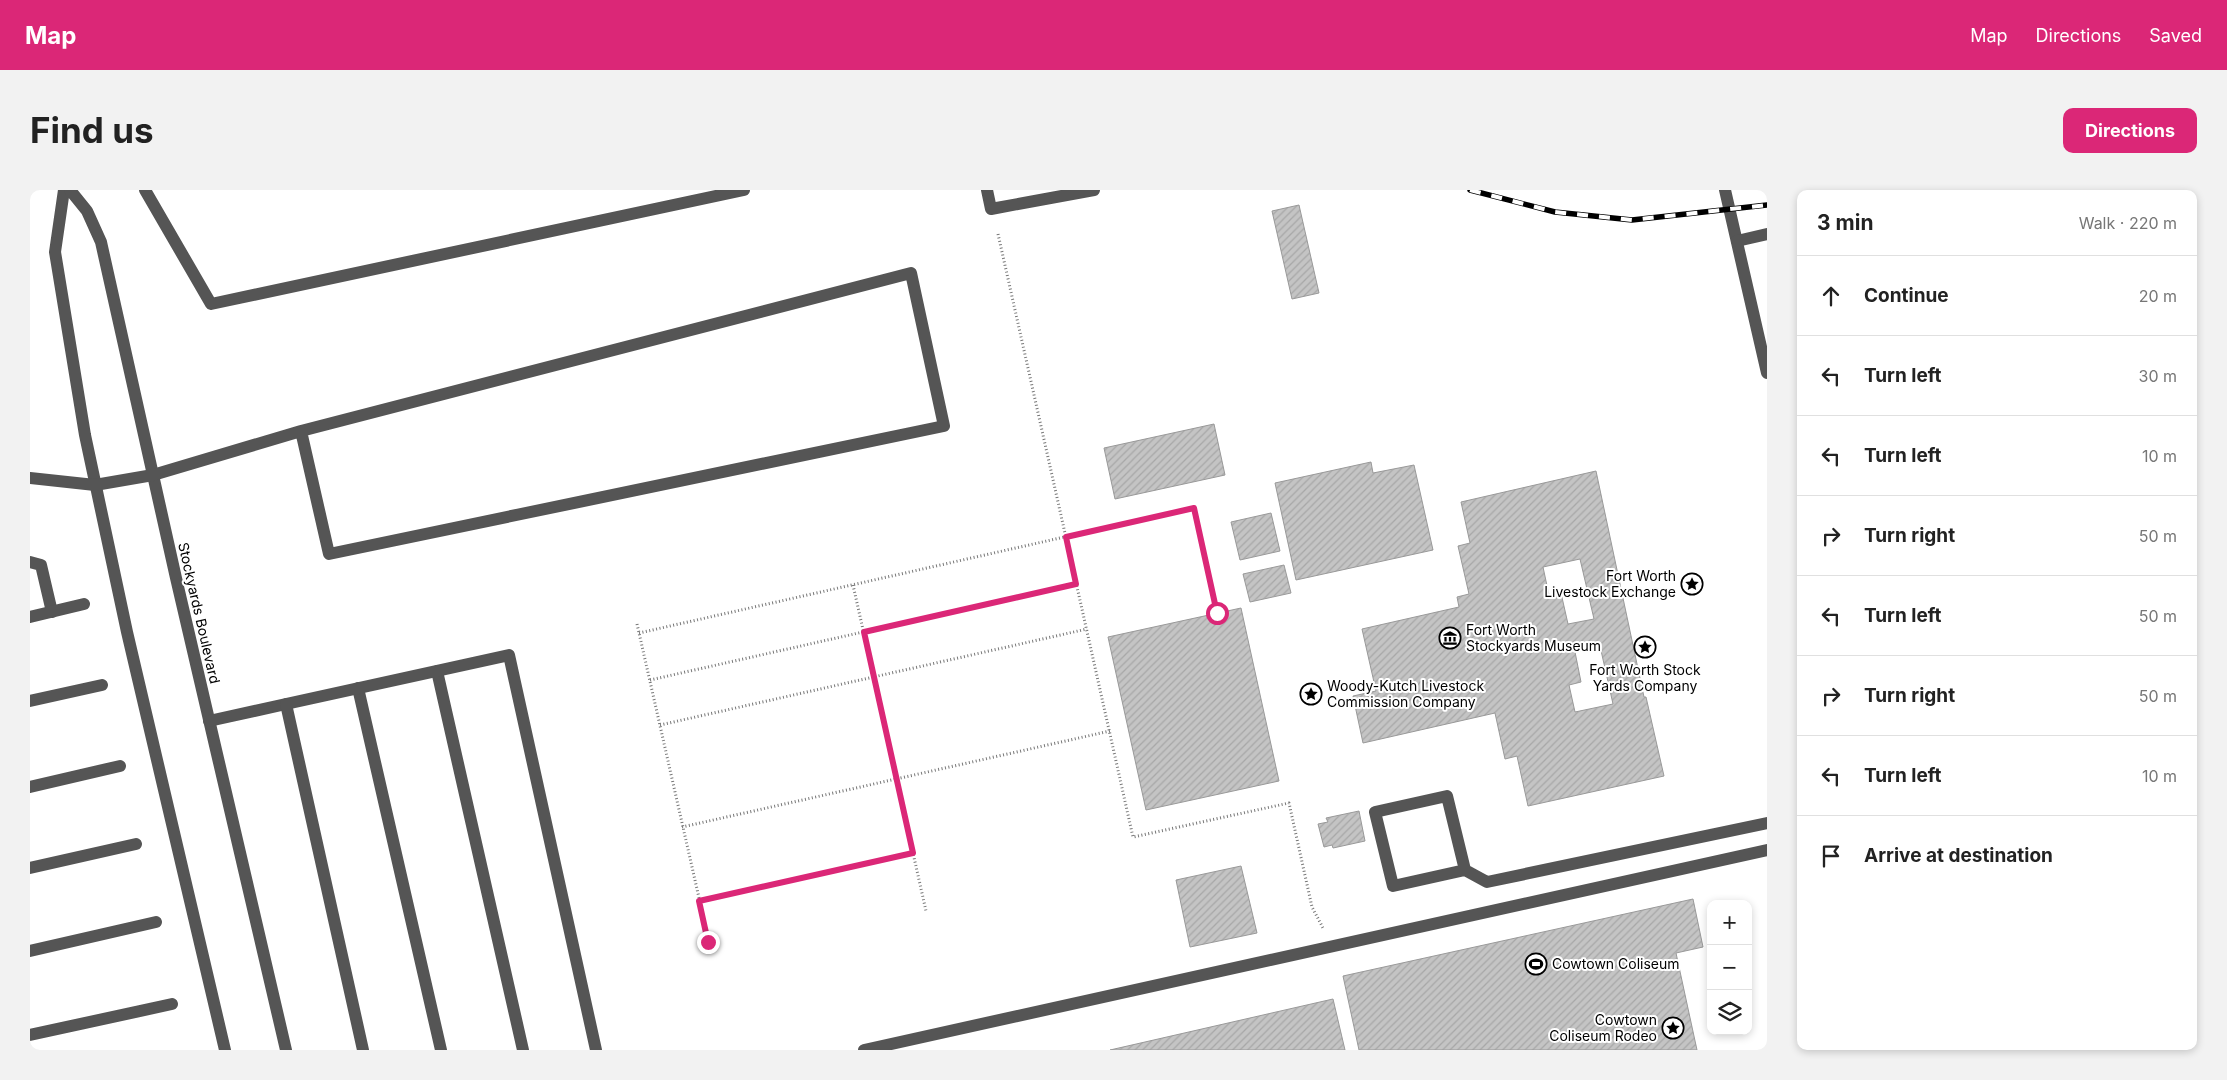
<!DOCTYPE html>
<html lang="en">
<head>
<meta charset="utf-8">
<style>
  :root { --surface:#fff; --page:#f2f2f2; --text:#222; --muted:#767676; --line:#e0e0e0; --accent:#db2777 }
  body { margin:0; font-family:Inter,sans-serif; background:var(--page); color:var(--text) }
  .controls { position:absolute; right:15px; bottom:15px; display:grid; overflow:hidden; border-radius:10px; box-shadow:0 2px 8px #0003 }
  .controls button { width:45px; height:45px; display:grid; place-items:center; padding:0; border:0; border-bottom:1px solid var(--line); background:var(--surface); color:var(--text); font:25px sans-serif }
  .stop { position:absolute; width:15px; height:15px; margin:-11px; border:4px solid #db2777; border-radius:50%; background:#fff }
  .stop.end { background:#db2777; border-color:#fff; box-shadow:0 1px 5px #0008 }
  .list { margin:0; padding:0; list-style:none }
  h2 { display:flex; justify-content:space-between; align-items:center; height:65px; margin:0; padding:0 20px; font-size:21px }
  h2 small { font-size:16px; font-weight:400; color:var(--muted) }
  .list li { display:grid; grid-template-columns:32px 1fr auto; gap:15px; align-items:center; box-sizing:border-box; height:80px; padding:0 20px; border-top:1px solid var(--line) }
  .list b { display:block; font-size:19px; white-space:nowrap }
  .list em { font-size:16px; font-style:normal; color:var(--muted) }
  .icon { flex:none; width:28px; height:28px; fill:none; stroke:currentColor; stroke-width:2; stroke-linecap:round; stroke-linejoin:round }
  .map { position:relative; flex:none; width:1737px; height:860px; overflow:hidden; border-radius:10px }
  header { display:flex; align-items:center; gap:30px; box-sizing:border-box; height:70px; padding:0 25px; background:var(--accent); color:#fff }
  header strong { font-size:24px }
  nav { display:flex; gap:28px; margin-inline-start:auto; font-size:18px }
  .intro { display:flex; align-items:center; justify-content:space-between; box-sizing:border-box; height:120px; padding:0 30px }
  h1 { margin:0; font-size:35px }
  .button { padding:12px 22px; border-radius:10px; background:var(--accent); color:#fff; font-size:18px; font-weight:700 }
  main { display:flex; gap:30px; padding:0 30px }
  aside { flex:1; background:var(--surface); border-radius:10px; box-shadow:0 2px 8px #0003 }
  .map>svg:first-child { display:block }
</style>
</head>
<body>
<header>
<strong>Map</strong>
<nav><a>Map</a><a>Directions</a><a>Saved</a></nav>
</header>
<div class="intro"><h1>Find us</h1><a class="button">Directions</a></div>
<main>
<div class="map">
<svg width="1737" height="860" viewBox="0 0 1737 860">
  <defs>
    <pattern id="building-hatch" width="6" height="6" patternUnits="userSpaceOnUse" patternTransform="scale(1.25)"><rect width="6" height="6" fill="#c4c4c4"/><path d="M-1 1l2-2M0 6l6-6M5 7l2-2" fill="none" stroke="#a7a7a7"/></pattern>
  </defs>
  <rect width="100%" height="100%" fill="#fff"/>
  <g fill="url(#building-hatch)" stroke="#999" fill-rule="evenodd">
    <path d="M 1269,15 L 1289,103 L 1262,109 L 1242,21 Z"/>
    <path d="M 1184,234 L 1195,285 L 1085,309 L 1074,258 Z"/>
    <path d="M 1341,272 L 1343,283 L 1384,275 L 1403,360 L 1266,390 L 1245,293 Z"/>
    <path d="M 1566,281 L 1614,507 L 1616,507 L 1634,586 L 1498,616 L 1487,566 L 1475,569 L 1465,523 L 1333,553 L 1323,506 L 1346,501 L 1332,439 L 1429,417 L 1427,407 L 1439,404 L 1428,356 L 1440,353 L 1431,312 ZM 1550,369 L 1564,429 L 1538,434 L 1531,403 L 1519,405 L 1513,377 ZM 1570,456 L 1583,514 L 1545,522 L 1539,495 L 1551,492 L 1545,462 Z"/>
    <path d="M 1241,323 L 1250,361 L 1210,370 L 1201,332 Z"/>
    <path d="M 1254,375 L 1261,403 L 1220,412 L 1213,384 Z"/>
    <path d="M 1211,418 L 1249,591 L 1116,620 L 1078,447 Z"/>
    <path d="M 1329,621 L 1335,651 L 1303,658 L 1302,655 L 1294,657 L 1288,634 L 1298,632 L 1296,628 Z"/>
    <path d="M 1211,676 L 1227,743 L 1160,757 L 1146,690 Z"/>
    <path d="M 1663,709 L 1673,757 L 1646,763 L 1667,860 L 1329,860 L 1313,786 Z"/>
    <path d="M 1303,809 L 1315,860 L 1080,860 Z"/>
  </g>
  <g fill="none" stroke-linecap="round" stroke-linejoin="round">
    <g stroke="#777" stroke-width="3" stroke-dasharray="1 2.5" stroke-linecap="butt">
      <path d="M 968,44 L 1103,647 L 1259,613 L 1282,717 L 1293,738"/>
      <path d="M 823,395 L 896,721"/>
      <path d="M 607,434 L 679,752"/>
      <path d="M 609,443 L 1163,318 L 1187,423"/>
      <path d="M 620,490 L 1046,394"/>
      <path d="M 630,535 L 1057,439"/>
      <path d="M 652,637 L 1080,541"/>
      <path d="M 669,711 L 883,663"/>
    </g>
    <g stroke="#555" stroke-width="12">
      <path d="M 34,0 L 25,62 L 55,245 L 97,442 L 195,860"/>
      <path d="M 40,0 L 57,21 L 71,52 L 146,388 L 256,860"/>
      <path d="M 115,0 L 181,114 L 714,0"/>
      <path d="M 957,0 L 961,19 L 1064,0"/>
      <path d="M 1695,0 L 1737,183"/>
      <path d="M 1707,51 L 1737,44"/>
      <path d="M 0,288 L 65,295 L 123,285 L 271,241 L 299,364 L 914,236 L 881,83 L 271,241"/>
      <path d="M 0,372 L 11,375 L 22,422"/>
      <path d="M 0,427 L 54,414"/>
      <path d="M 407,481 L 493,860"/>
      <path d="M 328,498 L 411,860"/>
      <path d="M 0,511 L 72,495"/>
      <path d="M 179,531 L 256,514"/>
      <path d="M 0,597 L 90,576"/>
      <path d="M 0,678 L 106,654"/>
      <path d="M 1435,680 L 1417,606 L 1345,622 L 1363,696 L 1435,680 L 1457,692 L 1737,633"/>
      <path d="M 0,761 L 126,732"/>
      <path d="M 0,845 L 142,814"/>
      <path d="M 333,860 L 256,514 L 479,465 L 566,860"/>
      <path d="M 834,860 L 1737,660"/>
    </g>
    <g stroke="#000" stroke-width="5.5">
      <path id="rail" d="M 1440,0 L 1525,22 L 1602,30 L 1737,15"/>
    </g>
    <use href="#rail" stroke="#fff" stroke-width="4" stroke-dasharray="11" stroke-linecap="butt"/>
  </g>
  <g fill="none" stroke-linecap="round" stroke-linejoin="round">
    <path stroke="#db2777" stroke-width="6" d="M 678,752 L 669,711 L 883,663 L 834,442 L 1046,394 L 1036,347 L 1164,318 L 1187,423"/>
  </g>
  <defs>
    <g id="sight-ring" transform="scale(1.125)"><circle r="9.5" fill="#fff" stroke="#000" stroke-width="1.5"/><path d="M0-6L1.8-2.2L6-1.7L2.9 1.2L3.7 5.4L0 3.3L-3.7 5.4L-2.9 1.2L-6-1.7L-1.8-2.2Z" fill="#000"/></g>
    <g id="museum-ring" transform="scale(1.125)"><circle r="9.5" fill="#fff" stroke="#000" stroke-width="1.5"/><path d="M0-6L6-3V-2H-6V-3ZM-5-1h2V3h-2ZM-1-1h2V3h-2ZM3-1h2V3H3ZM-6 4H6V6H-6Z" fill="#000"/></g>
    <g id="stadium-ring" transform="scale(1.125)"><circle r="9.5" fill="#fff" stroke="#000" stroke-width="1.5"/><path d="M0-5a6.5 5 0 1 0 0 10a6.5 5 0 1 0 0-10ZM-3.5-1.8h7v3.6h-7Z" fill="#000"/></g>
  </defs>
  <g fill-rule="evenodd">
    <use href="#sight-ring" x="1662" y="394"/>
    <use href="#museum-ring" x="1420" y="448"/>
    <use href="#sight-ring" x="1615" y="457"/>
    <use href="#sight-ring" x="1281" y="504"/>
    <use href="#stadium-ring" x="1506" y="774"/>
    <use href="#sight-ring" x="1643" y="838"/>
  </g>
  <g text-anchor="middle" stroke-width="4" stroke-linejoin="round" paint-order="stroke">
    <g font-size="14" fill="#000" stroke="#fff" text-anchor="start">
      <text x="1646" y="391" text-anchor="end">Fort Worth<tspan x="1646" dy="16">Livestock Exchange</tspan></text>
      <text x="1436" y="445">Fort Worth<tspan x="1436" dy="16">Stockyards Museum</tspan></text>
      <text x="1615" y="485" text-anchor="middle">Fort Worth Stock<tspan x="1615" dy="16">Yards Company</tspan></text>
      <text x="1297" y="501">Woody-Kutch Livestock<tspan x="1297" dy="16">Commission Company</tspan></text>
      <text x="1522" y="779">Cowtown Coliseum</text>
      <text x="1627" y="835" text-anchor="end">Cowtown<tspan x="1627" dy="16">Coliseum Rodeo</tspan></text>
    </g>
    <g font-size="14" fill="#000" stroke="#fff">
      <text transform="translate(169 423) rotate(77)" y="5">Stockyards Boulevard</text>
    </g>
  </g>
</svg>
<div class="controls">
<button>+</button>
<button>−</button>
<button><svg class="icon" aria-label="layers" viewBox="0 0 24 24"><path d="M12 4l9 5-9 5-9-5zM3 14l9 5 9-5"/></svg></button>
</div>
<div class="stop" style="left:1187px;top:423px"></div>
<div class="stop end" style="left:678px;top:752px"></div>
</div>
<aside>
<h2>3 min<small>Walk · 220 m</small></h2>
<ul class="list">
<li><svg class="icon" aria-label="ahead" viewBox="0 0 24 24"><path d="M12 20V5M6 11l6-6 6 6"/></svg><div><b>Continue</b></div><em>20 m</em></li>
<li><svg class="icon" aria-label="left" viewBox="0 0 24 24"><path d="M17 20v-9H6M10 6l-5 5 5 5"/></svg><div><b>Turn left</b></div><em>30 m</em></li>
<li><svg class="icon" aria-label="left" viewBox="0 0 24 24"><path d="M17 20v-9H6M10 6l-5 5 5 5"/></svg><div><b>Turn left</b></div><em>10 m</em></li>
<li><svg class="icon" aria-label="right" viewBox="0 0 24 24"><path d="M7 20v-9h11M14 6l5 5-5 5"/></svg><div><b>Turn right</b></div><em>50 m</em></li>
<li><svg class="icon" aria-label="left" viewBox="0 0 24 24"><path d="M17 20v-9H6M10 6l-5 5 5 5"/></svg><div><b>Turn left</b></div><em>50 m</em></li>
<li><svg class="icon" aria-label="right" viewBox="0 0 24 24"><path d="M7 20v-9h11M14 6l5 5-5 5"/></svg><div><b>Turn right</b></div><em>50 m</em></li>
<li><svg class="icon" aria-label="left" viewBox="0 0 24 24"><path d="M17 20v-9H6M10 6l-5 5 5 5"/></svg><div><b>Turn left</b></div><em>10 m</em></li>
<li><svg class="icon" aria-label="arrive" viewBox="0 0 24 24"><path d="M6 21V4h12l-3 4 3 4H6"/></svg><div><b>Arrive at destination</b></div></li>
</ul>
</aside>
</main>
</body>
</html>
